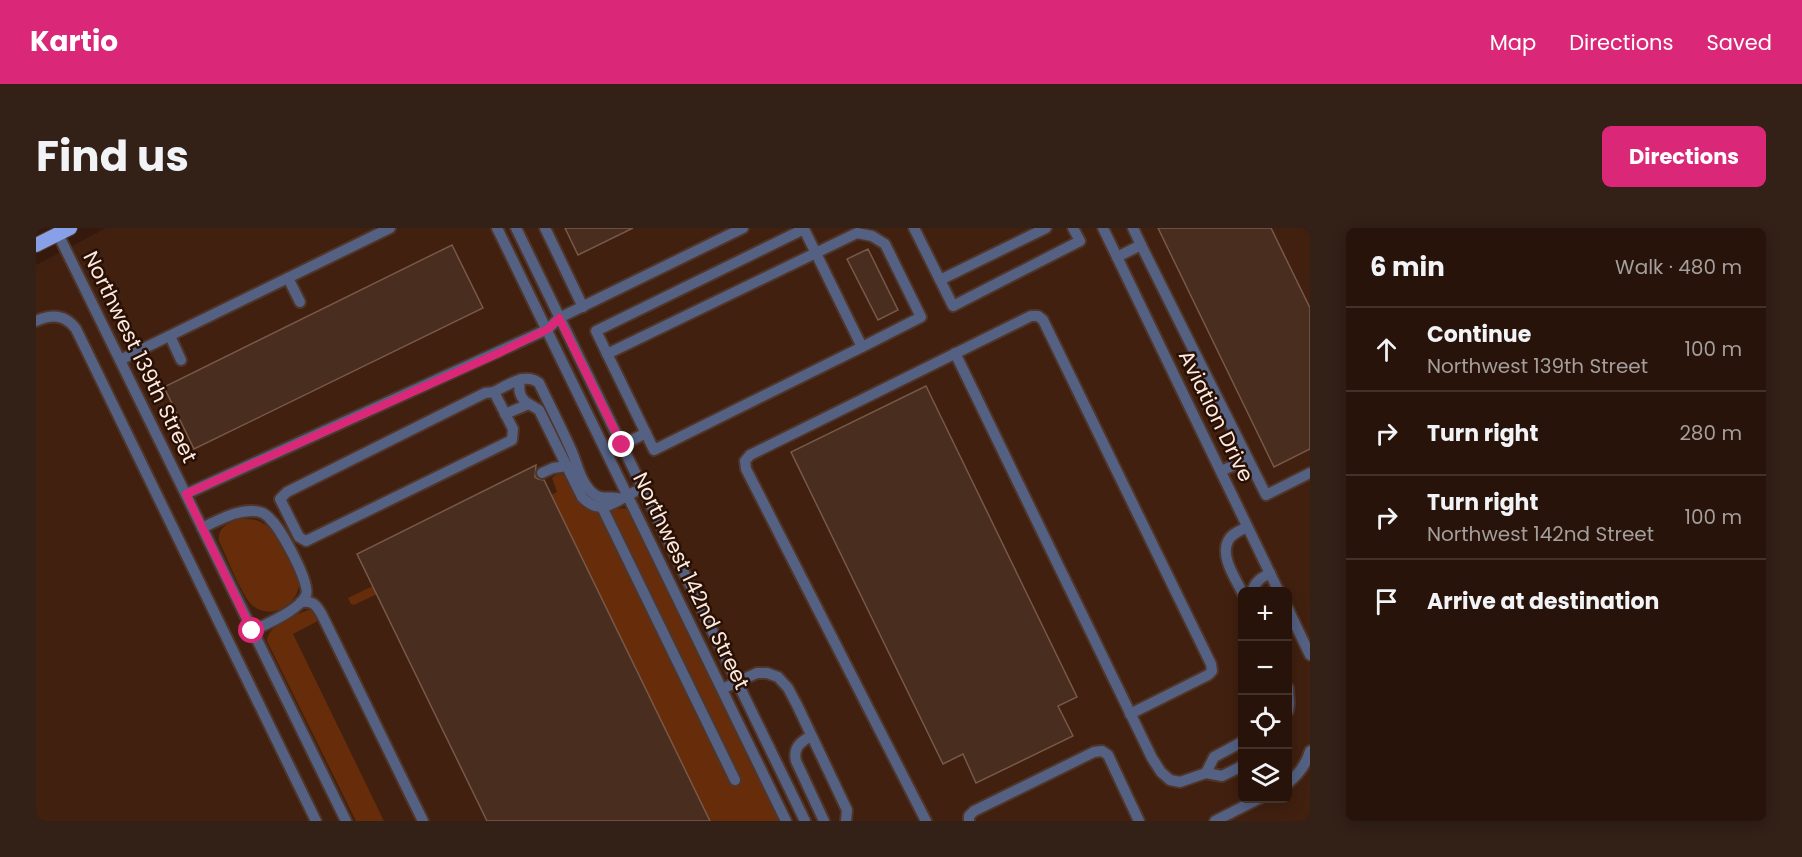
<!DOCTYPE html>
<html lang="en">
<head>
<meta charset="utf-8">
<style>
  :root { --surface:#271309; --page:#332017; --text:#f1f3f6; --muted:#a49e9c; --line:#43322a; --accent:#db2777 }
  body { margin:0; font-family:Poppins,sans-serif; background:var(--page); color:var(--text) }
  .controls { position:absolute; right:18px; bottom:18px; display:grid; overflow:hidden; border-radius:9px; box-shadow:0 3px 15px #0003 }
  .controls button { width:54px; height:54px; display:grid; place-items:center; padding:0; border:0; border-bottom:2px solid var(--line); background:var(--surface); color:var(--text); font:30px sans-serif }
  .stop { position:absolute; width:18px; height:18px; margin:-14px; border:4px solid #db2777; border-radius:50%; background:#fff }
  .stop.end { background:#db2777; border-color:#fff; box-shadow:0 2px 6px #0008 }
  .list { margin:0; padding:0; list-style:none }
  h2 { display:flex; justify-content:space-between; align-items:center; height:78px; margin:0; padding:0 24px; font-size:26px }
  h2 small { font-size:20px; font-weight:400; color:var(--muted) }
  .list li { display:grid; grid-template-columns:39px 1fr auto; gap:18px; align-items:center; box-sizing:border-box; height:84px; padding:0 24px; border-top:2px solid var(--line) }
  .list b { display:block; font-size:22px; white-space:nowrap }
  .list p { margin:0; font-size:20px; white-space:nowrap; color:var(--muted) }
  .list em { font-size:20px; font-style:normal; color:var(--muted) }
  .icon { flex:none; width:33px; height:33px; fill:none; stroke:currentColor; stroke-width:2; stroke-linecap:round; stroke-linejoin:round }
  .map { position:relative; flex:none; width:1274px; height:593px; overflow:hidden; border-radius:9px }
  header { display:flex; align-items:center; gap:36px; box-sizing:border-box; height:84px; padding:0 30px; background:var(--accent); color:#fff }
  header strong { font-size:28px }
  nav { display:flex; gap:33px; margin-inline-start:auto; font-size:21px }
  .intro { display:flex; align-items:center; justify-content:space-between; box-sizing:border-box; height:144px; padding:0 36px }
  h1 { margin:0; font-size:42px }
  .button { padding:15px 27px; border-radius:9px; background:var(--accent); color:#fff; font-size:21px; font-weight:700 }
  main { display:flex; gap:36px; padding:0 36px }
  aside { flex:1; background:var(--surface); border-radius:9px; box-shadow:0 3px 15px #0003 }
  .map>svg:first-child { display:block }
</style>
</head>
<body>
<header>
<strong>Kartio</strong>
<nav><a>Map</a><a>Directions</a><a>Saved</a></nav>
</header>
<div class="intro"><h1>Find us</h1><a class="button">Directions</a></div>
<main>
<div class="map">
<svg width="1274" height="593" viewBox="0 0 1274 593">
  <rect width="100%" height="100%" fill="#34190c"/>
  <path fill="#41200f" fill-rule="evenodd" d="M 70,0 L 1274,0 L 1274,593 L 0,593 L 0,37 ZM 1206,364 L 1252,364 L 1252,570 L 1206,570 Z"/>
  <g fill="#672d0b">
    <path d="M 526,246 C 539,255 537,275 553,282 C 569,289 582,275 594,283 L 744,593 L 674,593 L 515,267 L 521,264 L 516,250 L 520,247 Z"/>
    <path d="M 206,291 C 214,291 221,291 228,296 C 241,303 266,343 263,358 C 258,383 226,394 211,371 C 200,353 192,332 183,313 C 181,299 195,293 206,291 Z"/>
    <path d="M 337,358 L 341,366 L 318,377 L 315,376 L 312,370 Z"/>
    <path d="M 274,381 L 279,384 L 282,391 L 280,394 L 257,406 L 348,593 L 320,593 L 231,413 C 232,396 261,387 274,381 Z"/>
  </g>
  <g fill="#492d1f" stroke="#785849" stroke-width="1.5">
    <path d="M 529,0 L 597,0 L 542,27 Z"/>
    <path d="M 1122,0 L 1235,0 L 1274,80 L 1274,221 L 1238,239 Z"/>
    <path d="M 416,17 L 447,80 L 158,221 L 128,159 Z"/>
    <path d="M 832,21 L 862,82 L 842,92 L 811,31 Z"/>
    <path d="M 890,158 L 1041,469 L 1022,478 L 1037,508 L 940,555 L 927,526 L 907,536 L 755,224 Z"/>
    <path d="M 500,237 L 499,249 L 502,251 L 508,252 L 674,593 L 451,593 L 321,326 Z"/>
  </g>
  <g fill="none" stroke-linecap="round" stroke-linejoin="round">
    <g stroke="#50362a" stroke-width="14">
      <g id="minor">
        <path d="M 461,0 L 750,593"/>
        <path d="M 480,0 L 769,593"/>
        <path d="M 509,0 L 547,79"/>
        <path d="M 878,0 L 917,78 L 1044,13 L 1037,0"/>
        <path d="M 1067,0 L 1243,364"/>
        <path d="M 1097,0 L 1105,17"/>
        <path d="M 768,1 L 826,119 L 618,222 L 560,103 Z"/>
        <path d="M 22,6 L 310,593"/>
        <path d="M 1081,29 L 1105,17 L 1230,267 L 1274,245"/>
        <path d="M 252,50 L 264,74"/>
        <path d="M 904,52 L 1010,0"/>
        <path d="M 0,93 C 15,86 29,86 40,101 L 280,593"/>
        <path d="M 134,108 L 145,132"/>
        <path d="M 919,125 L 1116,530 L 1125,544 L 1134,552 L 1144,554 L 1170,545 L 1186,548 L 1206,538"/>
        <path d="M 571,126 L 821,5 L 836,8 L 849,16 L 885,89 L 826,119"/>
        <path d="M 84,132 L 354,0"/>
        <path d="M 485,151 C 481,161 484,171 493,176"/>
        <path d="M 458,164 L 477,201 L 476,212 L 270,313 L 263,309 L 244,271 L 251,264 L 449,165 Z"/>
        <path d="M 458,164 C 472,157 489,144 503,155 C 514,178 526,201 536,224 C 542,238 545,256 558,266 C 566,273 576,267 585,271"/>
        <path d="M 469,186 L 493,176 L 503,182 L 546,269 C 565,289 578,274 598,264"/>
        <path d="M 586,217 L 610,205"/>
        <path d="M 1185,243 L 1212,231"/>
        <path d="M 506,245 L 517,240 L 531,238"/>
        <path d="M 150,266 L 512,101 L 523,90 L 707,0"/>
        <path d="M 566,279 L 699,552"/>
        <path d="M 166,300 C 183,292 205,279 224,284 C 228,285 233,289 235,292 C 245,301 275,356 270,367 C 264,382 230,396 216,403"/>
        <path d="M 1206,364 C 1200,351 1184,329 1192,313 C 1195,306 1205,302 1211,299"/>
        <path d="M 1216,364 C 1219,353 1225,350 1234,345"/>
        <path d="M 265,374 C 277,373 280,376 286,387 L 387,593"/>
        <path d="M 1252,381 L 1274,427"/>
        <path d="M 1252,460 L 1253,475 L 1252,483"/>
        <path d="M 686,461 L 721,445 L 731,445 L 742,449 L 752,460 L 761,477 L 811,582 L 810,593"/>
        <path d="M 775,508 C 764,514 757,520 760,533 L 788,593"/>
        <path d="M 1170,545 L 1178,529 L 1206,514"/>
        <path d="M 1252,555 C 1263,546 1270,537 1274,523"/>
        <path d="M 890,593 L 710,241 L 709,233 L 714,227 L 995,88 L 1002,88 L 1007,92 L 1175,436 L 1176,443 L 1172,447 L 1094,486"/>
        <path d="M 933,593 L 933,588 L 938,583 L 1058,524 L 1066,523 L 1072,527 L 1103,593"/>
        <path d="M 1179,593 L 1224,570"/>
      </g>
    </g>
    <g stroke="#50362a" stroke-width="16">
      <path id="major" d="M 0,17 L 34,0"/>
    </g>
    <use href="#minor" stroke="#546183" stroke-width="10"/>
    <use href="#major" stroke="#87a0e7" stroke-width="14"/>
  </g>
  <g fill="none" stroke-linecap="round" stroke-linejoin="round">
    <path stroke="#db2777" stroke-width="8" d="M 216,403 L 150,266 L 465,124 L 512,101 L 523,90 L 586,217"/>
  </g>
  <g text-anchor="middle" stroke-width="5" stroke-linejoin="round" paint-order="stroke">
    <g font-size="21" fill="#fce9e0" stroke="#291004">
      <text transform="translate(104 129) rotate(64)" y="7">Northwest 139th Street</text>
      <text transform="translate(1180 188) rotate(64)" y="7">Aviation Drive</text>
      <text transform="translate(655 353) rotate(64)" y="7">Northwest 142nd Street</text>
    </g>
  </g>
</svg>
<div class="controls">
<button>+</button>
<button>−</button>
<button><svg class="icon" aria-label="locate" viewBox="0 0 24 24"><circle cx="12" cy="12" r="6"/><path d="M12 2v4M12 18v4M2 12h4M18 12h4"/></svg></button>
<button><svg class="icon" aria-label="layers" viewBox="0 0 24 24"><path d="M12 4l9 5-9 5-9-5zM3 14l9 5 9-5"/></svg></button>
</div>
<div class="stop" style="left:216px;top:403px"></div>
<div class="stop end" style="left:586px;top:217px"></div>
</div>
<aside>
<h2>6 min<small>Walk · 480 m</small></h2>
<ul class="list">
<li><svg class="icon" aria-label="ahead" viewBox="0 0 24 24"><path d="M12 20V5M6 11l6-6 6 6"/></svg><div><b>Continue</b><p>Northwest 139th Street</p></div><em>100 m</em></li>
<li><svg class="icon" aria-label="right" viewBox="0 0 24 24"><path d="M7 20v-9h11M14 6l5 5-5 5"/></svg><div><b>Turn right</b></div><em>280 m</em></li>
<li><svg class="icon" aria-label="right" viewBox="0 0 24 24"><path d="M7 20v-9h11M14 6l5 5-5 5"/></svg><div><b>Turn right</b><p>Northwest 142nd Street</p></div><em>100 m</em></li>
<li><svg class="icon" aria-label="arrive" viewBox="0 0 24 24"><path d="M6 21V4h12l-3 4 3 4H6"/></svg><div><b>Arrive at destination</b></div></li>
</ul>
</aside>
</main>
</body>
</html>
